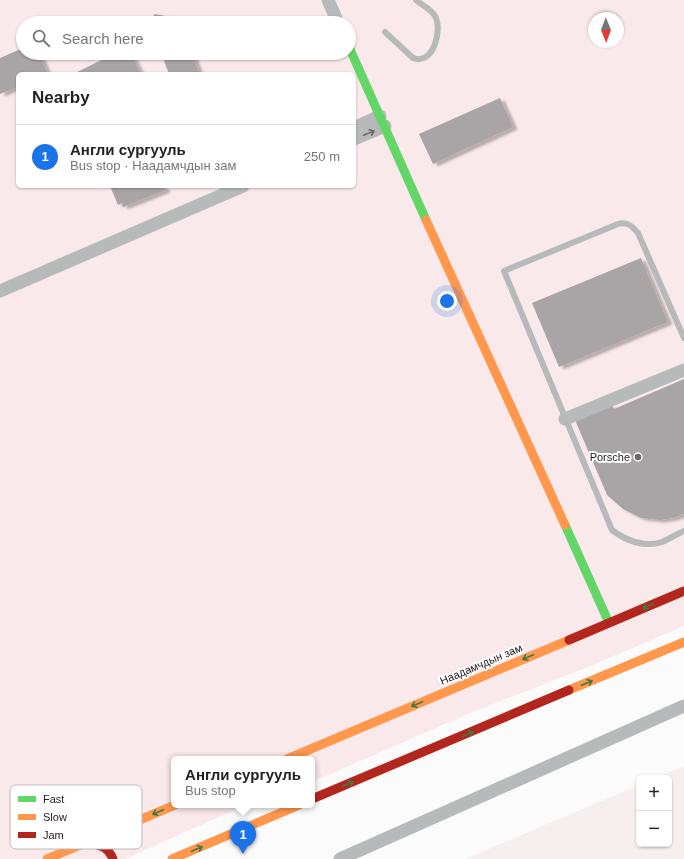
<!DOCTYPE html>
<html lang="en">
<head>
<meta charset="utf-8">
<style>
  :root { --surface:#fff; --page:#f2f2f2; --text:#222; --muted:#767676; --line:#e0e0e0; --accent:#1a73e8 }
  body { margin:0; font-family:Helvetica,sans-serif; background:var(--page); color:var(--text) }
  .controls { position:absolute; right:12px; bottom:12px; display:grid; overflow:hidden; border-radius:6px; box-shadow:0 1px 3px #0004 }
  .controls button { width:36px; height:36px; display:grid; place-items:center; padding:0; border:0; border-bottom:1px solid var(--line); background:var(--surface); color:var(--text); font:20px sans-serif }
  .compass { position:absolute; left:588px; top:12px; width:36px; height:36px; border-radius:50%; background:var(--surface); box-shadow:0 1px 3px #0004; rotate:179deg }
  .you { position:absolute; left:447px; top:301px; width:14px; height:14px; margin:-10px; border:3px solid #fff; border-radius:50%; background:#1a73e8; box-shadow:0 0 0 6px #1a73e833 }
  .badge { display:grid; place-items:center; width:26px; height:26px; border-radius:50%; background:var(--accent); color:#fff; font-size:13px; font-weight:700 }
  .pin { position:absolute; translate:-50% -33px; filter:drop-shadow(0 1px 2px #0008) }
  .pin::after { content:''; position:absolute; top:21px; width:14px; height:12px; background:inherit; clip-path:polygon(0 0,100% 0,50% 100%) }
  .popup { position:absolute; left:171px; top:756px; width:144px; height:52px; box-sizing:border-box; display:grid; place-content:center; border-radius:6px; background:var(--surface); filter:drop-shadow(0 1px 3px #0005); font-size:13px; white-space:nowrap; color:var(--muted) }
  .popup b { font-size:15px; color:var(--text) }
  .popup::after { content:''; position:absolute; left:50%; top:100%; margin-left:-8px; border:8px solid transparent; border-top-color:var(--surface) }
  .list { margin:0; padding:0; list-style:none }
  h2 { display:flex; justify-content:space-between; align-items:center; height:52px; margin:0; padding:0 16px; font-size:17px }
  h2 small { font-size:13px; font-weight:400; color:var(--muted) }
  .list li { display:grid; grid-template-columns:26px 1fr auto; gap:12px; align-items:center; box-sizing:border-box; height:64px; padding:0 16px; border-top:1px solid var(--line) }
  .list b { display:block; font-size:15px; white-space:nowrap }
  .list p { margin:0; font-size:13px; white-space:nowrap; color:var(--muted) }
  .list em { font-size:13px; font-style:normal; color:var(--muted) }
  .icon { flex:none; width:22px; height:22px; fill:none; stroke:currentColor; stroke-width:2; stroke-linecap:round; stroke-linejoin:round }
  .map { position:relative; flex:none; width:684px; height:859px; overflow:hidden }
  .search { position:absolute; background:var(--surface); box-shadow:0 1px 3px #0004; left:16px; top:16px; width:340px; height:44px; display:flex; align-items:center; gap:10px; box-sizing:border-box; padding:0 14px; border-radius:22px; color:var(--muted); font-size:15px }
  .panel { position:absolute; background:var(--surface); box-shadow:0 1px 3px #0004; left:16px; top:72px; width:340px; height:116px; border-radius:6px }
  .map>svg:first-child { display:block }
</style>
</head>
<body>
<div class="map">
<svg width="684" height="859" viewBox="0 0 684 859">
  <defs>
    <filter id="shadow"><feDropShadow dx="4.5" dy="2.5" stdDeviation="1" flood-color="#0004"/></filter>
  </defs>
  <rect width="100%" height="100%" fill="#fbfbfb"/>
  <path fill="#f7eeef" d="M 684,766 L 684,859 L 465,859 L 639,785 L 639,844 L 669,844 L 669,778 L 655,778 Z"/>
  <path fill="#fae9ea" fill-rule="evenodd" d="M 0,0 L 684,0 L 684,626 L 588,667 L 468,714 L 312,782 L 312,759 L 174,759 L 174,805 L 246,805 L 125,859 L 0,859 ZM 594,18 L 618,18 L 618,42 L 594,42 ZM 23,23 L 349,23 L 349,53 L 23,53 ZM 18,74 L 354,74 L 354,186 L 18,186 Z"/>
  <g fill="#a9a4a5" filter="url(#shadow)">
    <path d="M 154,14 L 178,18 L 180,23 L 153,23 Z"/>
    <path d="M 23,48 L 23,53 L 39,53 L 48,74 L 18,74 L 18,87 L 0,94 L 0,58 Z"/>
    <path d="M 116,53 L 131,53 L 141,74 L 73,74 Z"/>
    <path d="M 161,53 L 192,53 L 199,72 L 193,74 L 169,74 Z"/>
    <path d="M 500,98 L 513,127 L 433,164 L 419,134 Z"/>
    <path d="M 110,186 L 164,186 L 166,190 L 123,207 L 122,203 L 118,205 Z"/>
    <path d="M 641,258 L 668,322 L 559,367 L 532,303 Z"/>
    <path d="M 684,379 L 684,514 L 673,518 L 660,520 L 641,518 L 623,509 L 607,495 L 575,420 L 612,405 L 614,409 Z"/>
  </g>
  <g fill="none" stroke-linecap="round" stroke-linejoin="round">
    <g stroke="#b6baba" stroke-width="6">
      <path d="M 385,32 L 413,58 C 433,66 443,30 435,16 C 431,9 422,5 416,0"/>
      <path d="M 684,338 L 638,233 C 632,226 627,221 618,224 L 504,271 L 612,530 C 625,540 644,548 662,542 C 669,539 677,534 684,531"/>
    </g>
    <g stroke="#b6baba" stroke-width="13">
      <path d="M 328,0 L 338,23"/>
      <path d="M 354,128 L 380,116"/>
      <path d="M 354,139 L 385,126"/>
      <path d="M 0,291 L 243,186"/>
      <path d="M 565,419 L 684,370"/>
      <path d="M 340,859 L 684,706"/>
    </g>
    <g stroke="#63d668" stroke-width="9">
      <path d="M 349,47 L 426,220"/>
      <path d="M 565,525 L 609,623"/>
    </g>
    <g stroke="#ff974d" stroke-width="9">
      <path d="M 426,220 L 565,525"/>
      <path d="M 569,690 L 684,642"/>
      <path d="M 287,759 L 569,640"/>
      <path d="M 47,859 L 175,805"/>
      <path d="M 172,859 L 299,805"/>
    </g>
    <g stroke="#b3261e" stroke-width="9">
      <path d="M 569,640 L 684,591"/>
      <path d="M 312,799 L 569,690"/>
      <path d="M 87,842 C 99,845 108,846 113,859"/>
    </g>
  </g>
  <defs><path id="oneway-shaft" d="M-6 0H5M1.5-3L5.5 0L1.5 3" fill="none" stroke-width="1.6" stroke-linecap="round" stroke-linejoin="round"/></defs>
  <use stroke="#6d6a6a" href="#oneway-shaft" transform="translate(369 133) rotate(-22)"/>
  <g stroke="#447841">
    <use href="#oneway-shaft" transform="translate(648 606) rotate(157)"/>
    <use href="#oneway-shaft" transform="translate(528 657) rotate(157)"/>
    <use href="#oneway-shaft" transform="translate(587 683) rotate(-23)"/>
    <use href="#oneway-shaft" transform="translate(417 704) rotate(157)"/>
    <use href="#oneway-shaft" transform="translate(468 734) rotate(-23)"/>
    <use href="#oneway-shaft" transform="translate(348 784) rotate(-23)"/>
    <use href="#oneway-shaft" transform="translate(158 812) rotate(157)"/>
    <use href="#oneway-shaft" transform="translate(197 849) rotate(-23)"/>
  </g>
  <circle fill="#6f6869" stroke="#fff" stroke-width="1.5" cx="638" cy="457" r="4"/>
  <g text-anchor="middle" stroke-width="4" stroke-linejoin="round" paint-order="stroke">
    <g font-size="11" fill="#24191a" stroke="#fff" text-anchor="end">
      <text x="630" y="461">Porsche</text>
    </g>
    <g font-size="11" fill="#24191a" stroke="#fff">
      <text transform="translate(481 664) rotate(-23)" y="4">Наадамчдын зам</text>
    </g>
  </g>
  <rect x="10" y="785" width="132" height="64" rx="6" fill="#fff" stroke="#bdbaba" stroke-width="1"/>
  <rect x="18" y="796" width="18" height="6" fill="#63d668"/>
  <rect x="18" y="814" width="18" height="6" fill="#ff974d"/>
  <rect x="18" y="832" width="18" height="6" fill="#b3261e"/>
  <g font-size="11" fill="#24191a">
    <text x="43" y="803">Fast</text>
    <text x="43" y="821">Slow</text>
    <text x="43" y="839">Jam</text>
  </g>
</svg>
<div class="controls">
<button>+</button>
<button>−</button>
</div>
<svg class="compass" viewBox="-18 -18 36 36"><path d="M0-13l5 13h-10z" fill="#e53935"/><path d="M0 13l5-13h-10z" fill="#767676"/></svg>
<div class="you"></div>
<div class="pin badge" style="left:243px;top:854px">1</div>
<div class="popup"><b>Англи сургууль</b>Bus stop</div>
<div class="search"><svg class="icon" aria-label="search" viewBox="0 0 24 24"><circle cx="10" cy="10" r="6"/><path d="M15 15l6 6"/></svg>Search here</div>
<section class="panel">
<h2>Nearby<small></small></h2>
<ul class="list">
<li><span class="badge">1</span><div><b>Англи сургууль</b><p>Bus stop · Наадамчдын зам</p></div><em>250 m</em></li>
</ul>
</section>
</div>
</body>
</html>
